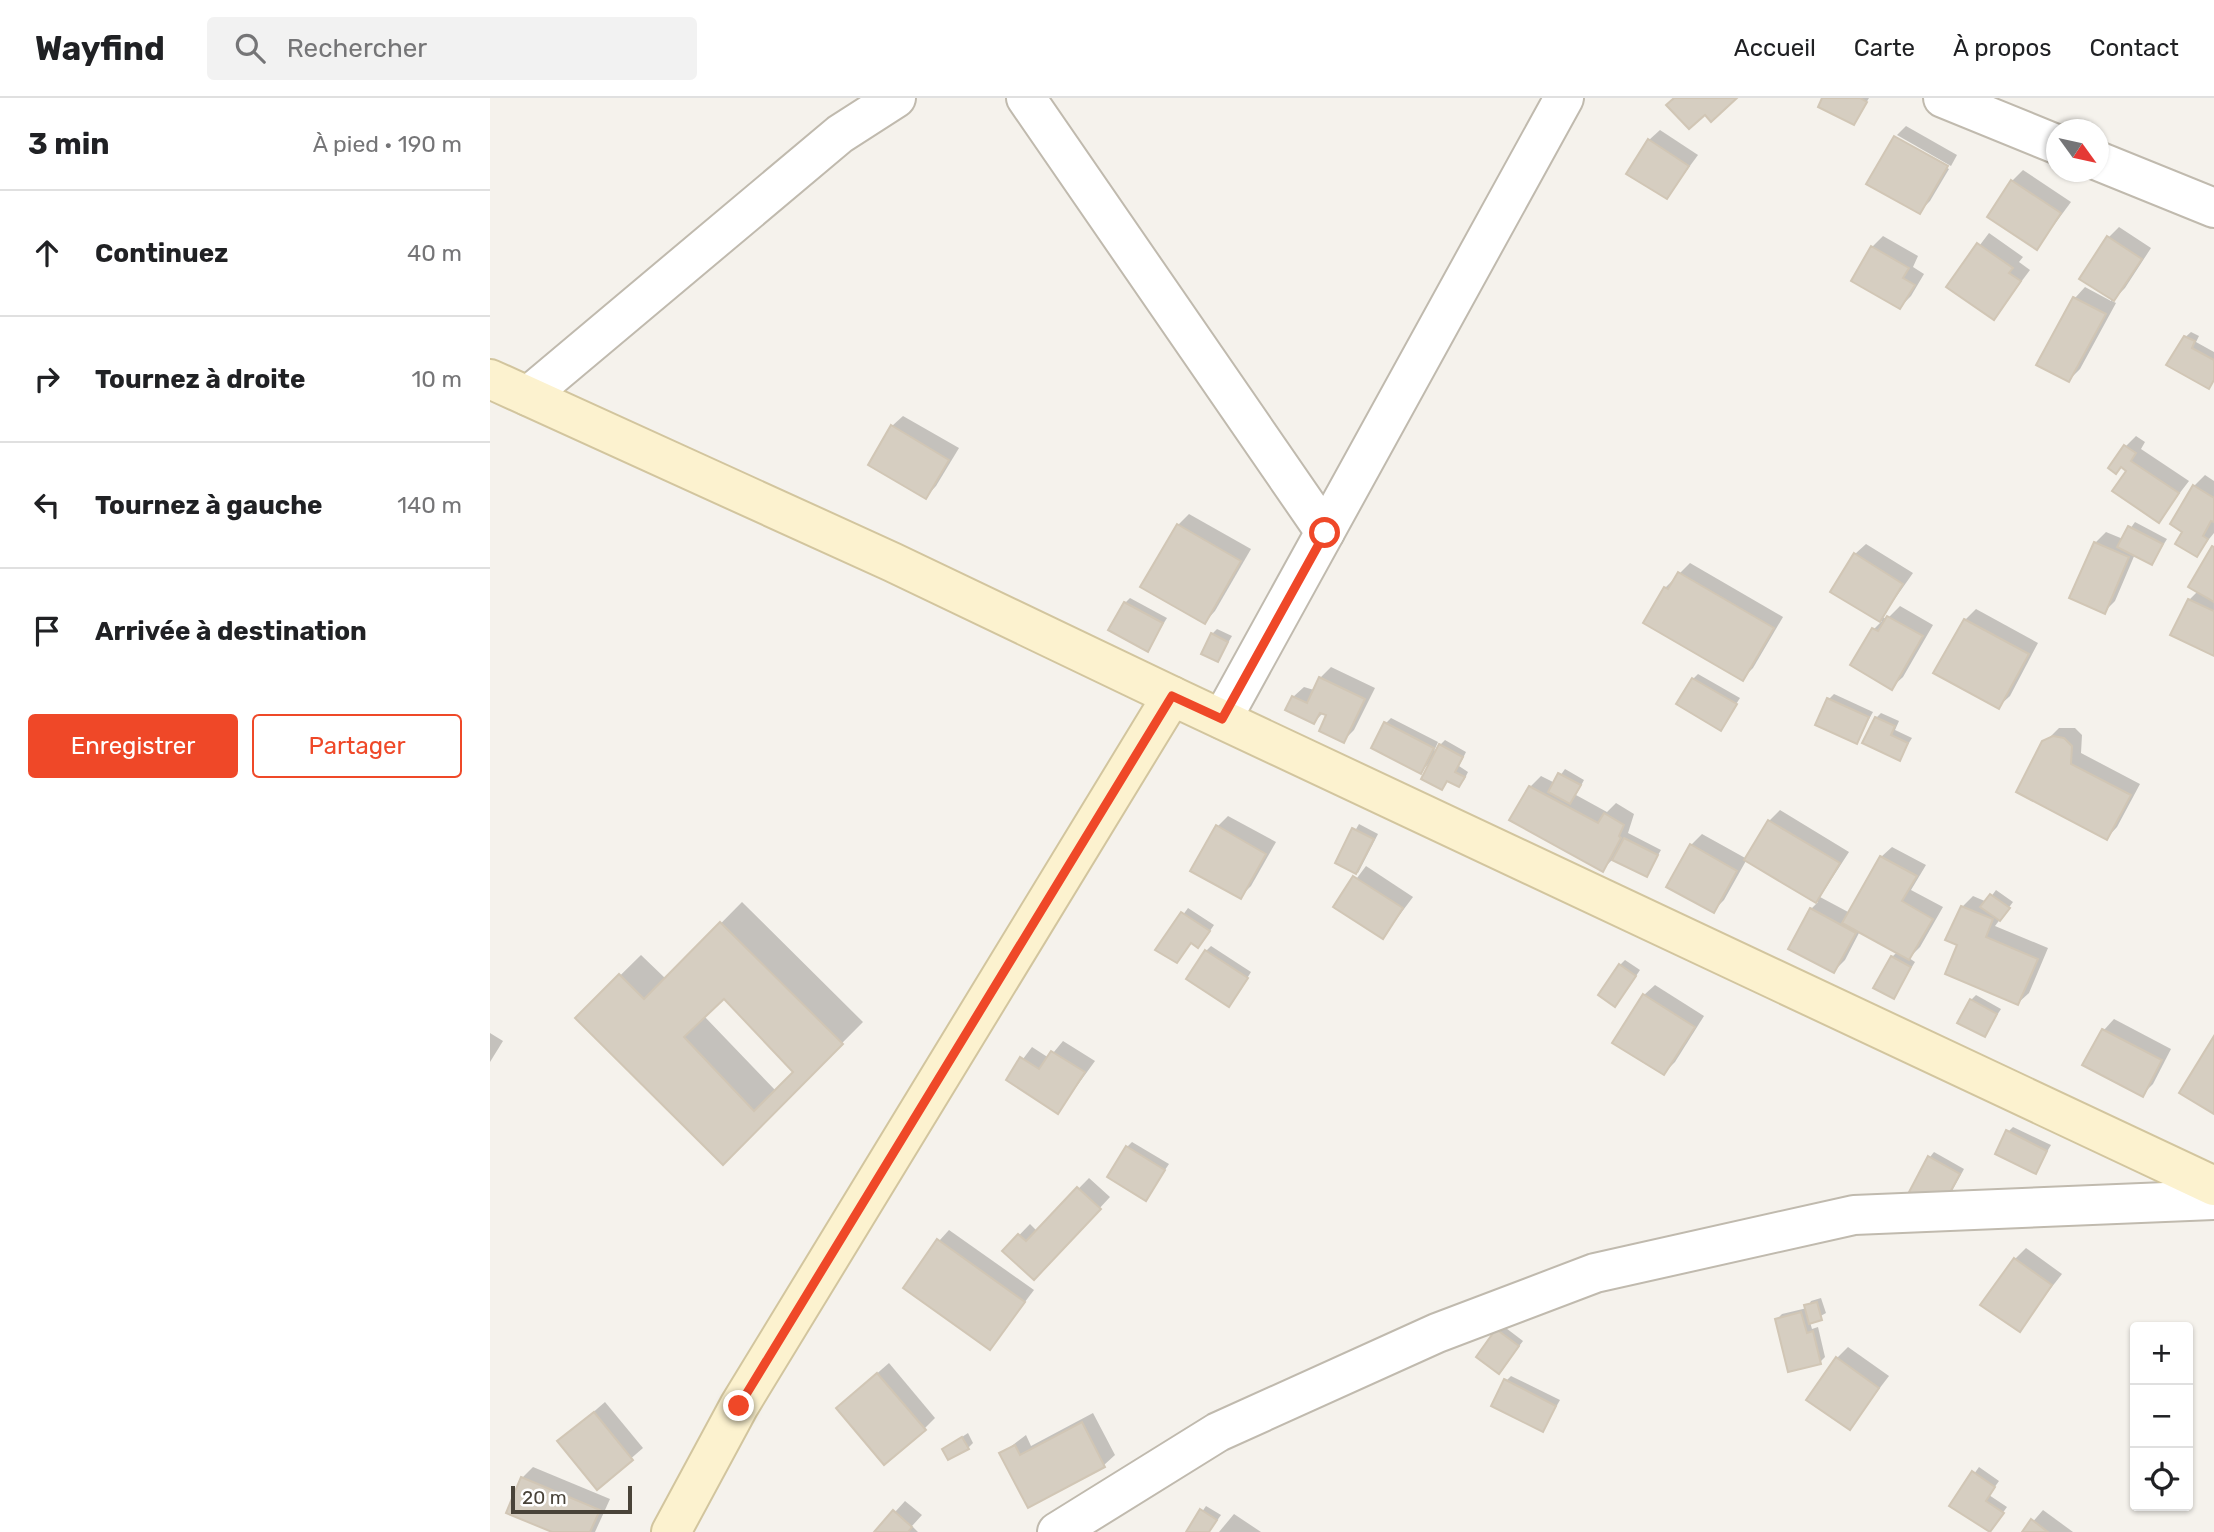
<!DOCTYPE html>
<html lang="fr">
<head>
<meta charset="utf-8">
<style>
  :root { --surface:#fff; --page:#f2f2f2; --text:#202124; --muted:#757577; --line:#e0e0e0; --accent:#ef4828 }
  body { margin:0; font-family:Rubik,sans-serif; background:var(--page); color:var(--text) }
  .controls { position:absolute; right:21px; bottom:21px; display:grid; overflow:hidden; border-radius:7px; box-shadow:0 2px 5px #0004 }
  .controls button { width:63px; height:63px; display:grid; place-items:center; padding:0; border:0; border-bottom:2px solid var(--line); background:var(--surface); color:var(--text); font:35px sans-serif }
  .compass { position:absolute; left:1556px; top:21px; width:63px; height:63px; border-radius:50%; background:var(--surface); box-shadow:0 2px 5px #0004; rotate:123deg }
  .scale { position:absolute; left:21px; bottom:18px; width:121px; box-sizing:border-box; padding-left:7px; border:4px solid #494339; border-top:0; font-size:19px; line-height:24px; white-space:nowrap; color:#494339; -webkit-text-stroke:5px #fff; paint-order:stroke }
  .stop { position:absolute; width:21px; height:21px; margin:-16px; border:5px solid #ef4828; border-radius:50%; background:#fff }
  .stop.end { background:#ef4828; border-color:#fff; box-shadow:0 2px 7px #0008 }
  .list { margin:0; padding:0; list-style:none }
  h2 { display:flex; justify-content:space-between; align-items:center; height:91px; margin:0; padding:0 28px; font-size:30px }
  h2 small { font-size:23px; font-weight:400; color:var(--muted) }
  .list li { display:grid; grid-template-columns:46px 1fr auto; gap:21px; align-items:center; box-sizing:border-box; height:126px; padding:0 28px; border-top:2px solid var(--line) }
  .list b { display:block; font-size:26px; white-space:nowrap }
  .list em { font-size:23px; font-style:normal; color:var(--muted) }
  .actions { display:flex; gap:14px; padding:21px 28px }
  .actions a { flex:1; padding:16px 0; border:2px solid var(--accent); border-radius:7px; text-align:center; font-size:24px; color:var(--accent) }
  .actions .main { background:var(--accent); color:#fff }
  .icon { flex:none; width:38px; height:38px; fill:none; stroke:currentColor; stroke-width:2; stroke-linecap:round; stroke-linejoin:round }
  .map { position:relative; flex:none; width:1724px; height:1434px; overflow:hidden }
  header { display:flex; align-items:center; gap:42px; box-sizing:border-box; height:98px; padding:0 35px; background:var(--surface); border-bottom:2px solid var(--line) }
  header strong { font-size:33px }
  nav { display:flex; gap:38px; margin-inline-start:auto; font-size:24px }
  .search { width:490px; height:63px; background:var(--page); display:flex; align-items:center; gap:18px; box-sizing:border-box; padding:0 24px; border-radius:7px; color:var(--muted); font-size:26px }
  main { display:flex }
  aside { flex:1; background:var(--surface) }
  .map>svg:first-child { display:block }
</style>
</head>
<body>
<header>
<strong>Wayfind</strong>
<div class="search"><svg class="icon" aria-label="search" viewBox="0 0 24 24"><circle cx="10" cy="10" r="6"/><path d="M15 15l6 6"/></svg>Rechercher</div>
<nav><a>Accueil</a><a>Carte</a><a>À propos</a><a>Contact</a></nav>
</header>
<main>
<aside>
<h2>3 min<small>À pied · 190 m</small></h2>
<ul class="list">
<li><svg class="icon" aria-label="ahead" viewBox="0 0 24 24"><path d="M12 20V5M6 11l6-6 6 6"/></svg><div><b>Continuez</b></div><em>40 m</em></li>
<li><svg class="icon" aria-label="right" viewBox="0 0 24 24"><path d="M7 20v-9h11M14 6l5 5-5 5"/></svg><div><b>Tournez à droite</b></div><em>10 m</em></li>
<li><svg class="icon" aria-label="left" viewBox="0 0 24 24"><path d="M17 20v-9H6M10 6l-5 5 5 5"/></svg><div><b>Tournez à gauche</b></div><em>140 m</em></li>
<li><svg class="icon" aria-label="arrive" viewBox="0 0 24 24"><path d="M6 21V4h12l-3 4 3 4H6"/></svg><div><b>Arrivée à destination</b></div></li>
</ul>
<div class="actions"><a class="main">Enregistrer</a><a>Partager</a></div>
</aside>
<div class="map">
<svg width="1724" height="1434" viewBox="0 0 1724 1434">
  <rect width="100%" height="100%" fill="#f5f2ec"/>
  <g fill="#0003" fill-rule="evenodd">
    <path d="M 1334,0 L 1379,0 L 1364,25 Z"/>
    <path d="M 1416,28 L 1467,57 L 1461,68 L 1407,37 Z"/>
    <path d="M 1170,32 L 1208,57 L 1177,99 L 1159,42 Z"/>
    <path d="M 1406,38 L 1406,41 L 1459,71 L 1440,103 L 1429,114 L 1379,86 Z"/>
    <path d="M 1533,72 L 1581,104 L 1547,150 L 1522,83 Z"/>
    <path d="M 1629,129 L 1661,150 L 1635,190 L 1622,203 L 1626,205 L 1590,271 L 1579,282 L 1549,266 L 1585,200 L 1595,189 L 1621,203 L 1622,200 L 1618,140 Z"/>
    <path d="M 1499,135 L 1533,159 L 1529,164 L 1540,172 L 1504,220 L 1459,188 Z"/>
    <path d="M 1393,138 L 1428,158 L 1423,169 L 1434,176 L 1421,198 L 1410,209 L 1382,149 Z"/>
    <path d="M 1701,234 L 1709,238 L 1706,244 L 1724,254 L 1724,283 L 1719,289 L 1678,267 L 1690,244 Z"/>
    <path d="M 413,318 L 469,350 L 446,388 L 436,399 L 402,328 Z"/>
    <path d="M 1646,338 L 1655,344 L 1651,351 L 1699,383 L 1669,422 L 1639,372 L 1635,349 Z"/>
    <path d="M 1715,377 L 1724,383 L 1724,435 L 1706,457 L 1694,433 L 1704,388 Z"/>
    <path d="M 699,416 L 761,451 L 725,513 L 715,524 L 688,427 Z"/>
    <path d="M 1645,424 L 1677,441 L 1662,465 L 1645,456 L 1625,503 L 1614,514 L 1605,445 L 1616,434 L 1633,441 Z"/>
    <path d="M 1376,446 L 1423,475 L 1392,519 L 1397,521 L 1410,508 L 1443,527 L 1413,579 L 1402,589 L 1384,531 L 1392,523 L 1343,493 L 1365,456 Z"/>
    <path d="M 1724,448 L 1724,556 L 1699,502 L 1708,493 L 1701,488 Z"/>
    <path d="M 1200,465 L 1293,519 L 1263,570 L 1252,581 L 1175,490 Z"/>
    <path d="M 640,500 L 677,520 L 657,552 L 635,505 Z"/>
    <path d="M 1486,511 L 1548,545 L 1520,598 L 1509,608 L 1475,522 Z"/>
    <path d="M 727,531 L 742,538 L 728,562 L 722,536 Z"/>
    <path d="M 841,569 L 885,590 L 864,632 L 853,643 L 838,617 L 834,614 L 824,624 L 803,599 L 814,589 L 824,592 L 830,580 Z"/>
    <path d="M 1208,576 L 1250,600 L 1230,631 L 1203,581 Z"/>
    <path d="M 1344,596 L 1383,614 L 1366,644 L 1339,601 Z"/>
    <path d="M 1391,615 L 1409,623 L 1405,632 L 1422,640 L 1409,661 L 1386,620 Z"/>
    <path d="M 901,620 L 948,644 L 944,653 L 955,642 L 976,654 L 969,668 L 978,674 L 974,682 L 969,687 L 958,681 L 951,690 L 941,663 L 931,674 L 896,625 Z"/>
    <path d="M 1569,630 L 1585,630 L 1592,637 L 1591,655 L 1650,686 L 1627,729 L 1617,740 L 1550,649 Z"/>
    <path d="M 1075,671 L 1094,682 L 1086,697 L 1117,714 L 1126,705 L 1144,716 L 1138,735 L 1171,752 L 1156,777 L 1124,760 L 1112,772 L 1040,689 L 1051,678 L 1065,685 Z"/>
    <path d="M 1290,712 L 1359,754 L 1330,799 L 1360,815 L 1391,759 L 1402,749 L 1436,767 L 1421,792 L 1453,809 L 1430,849 L 1419,860 L 1425,864 L 1403,899 L 1402,859 L 1407,854 L 1370,833 L 1355,862 L 1344,873 L 1321,811 L 1328,804 L 1257,761 L 1234,802 L 1223,813 L 1201,747 L 1212,736 L 1257,761 L 1279,723 Z"/>
    <path d="M 738,718 L 786,744 L 761,788 L 750,799 L 727,729 Z"/>
    <path d="M 869,726 L 888,736 L 868,775 L 847,764 Z"/>
    <path d="M 876,768 L 923,799 L 893,839 L 846,808 Z"/>
    <path d="M 1506,792 L 1523,804 L 1505,828 L 1558,850 L 1539,895 L 1528,905 L 1470,846 L 1472,809 L 1483,798 L 1497,804 Z"/>
    <path d="M 252,804 L 373,924 L 233,1065 L 87,920 L 151,857 L 176,881 ZM 234,899 L 306,974 L 286,993 L 214,918 Z"/>
    <path d="M 698,810 L 724,827 L 713,843 L 708,848 L 701,844 L 668,851 Z"/>
    <path d="M 721,848 L 761,874 L 744,901 L 716,853 Z"/>
    <path d="M 1135,862 L 1150,872 L 1130,902 L 1130,867 Z"/>
    <path d="M 1165,887 L 1214,918 L 1185,964 L 1174,975 L 1154,897 Z"/>
    <path d="M 1486,897 L 1511,911 L 1494,937 L 1481,902 Z"/>
    <path d="M 1624,921 L 1681,951 L 1663,986 L 1652,997 L 1595,967 L 1614,932 Z"/>
    <path d="M 0,935 L 13,943 L 0,964 Z"/>
    <path d="M 573,943 L 605,963 L 568,1014 L 518,981 L 542,949 L 559,960 Z"/>
    <path d="M 1523,1029 L 1561,1047 L 1545,1074 L 1518,1034 Z"/>
    <path d="M 642,1044 L 679,1066 L 656,1100 L 637,1049 Z"/>
    <path d="M 1444,1054 L 1474,1071 L 1456,1104 L 1440,1059 Z"/>
    <path d="M 599,1080 L 620,1099 L 555,1169 L 515,1152 L 540,1126 L 547,1133 Z"/>
    <path d="M 459,1132 L 544,1192 L 500,1250 L 449,1143 Z"/>
    <path d="M 1536,1150 L 1572,1176 L 1529,1231 L 1525,1161 Z"/>
    <path d="M 1331,1200 L 1336,1215 L 1320,1224 L 1322,1231 L 1328,1229 L 1335,1259 L 1330,1264 L 1287,1221 L 1292,1216 L 1317,1210 L 1321,1203 Z"/>
    <path d="M 1012,1227 L 1033,1243 L 1013,1269 L 1008,1232 Z"/>
    <path d="M 1358,1249 L 1399,1278 L 1359,1330 L 1347,1260 Z"/>
    <path d="M 399,1265 L 445,1320 L 434,1331 L 359,1300 Z"/>
    <path d="M 1021,1278 L 1070,1302 L 1053,1332 L 1016,1283 Z"/>
    <path d="M 115,1304 L 153,1350 L 108,1389 L 70,1343 Z"/>
    <path d="M 603,1315 L 625,1357 L 614,1367 L 538,1408 L 511,1356 L 536,1337 L 541,1348 Z"/>
    <path d="M 478,1335 L 483,1345 L 478,1350 L 454,1351 Z"/>
    <path d="M 43,1369 L 120,1401 L 105,1434 L 67,1434 L 32,1380 Z"/>
    <path d="M 1489,1369 L 1509,1383 L 1499,1397 L 1517,1409 L 1499,1434 L 1461,1408 Z"/>
    <path d="M 415,1403 L 432,1417 L 422,1428 L 428,1434 L 387,1434 Z"/>
    <path d="M 716,1408 L 731,1417 L 719,1434 L 698,1434 Z"/>
    <path d="M 1553,1412 L 1583,1434 L 1534,1434 Z"/>
    <path d="M 744,1416 L 771,1434 L 729,1434 Z"/>
  </g>
  <g fill="#d6cec1" stroke="#d1c6b5" stroke-width="2" fill-rule="evenodd">
    <path d="M 1184,0 L 1247,0 L 1221,24 L 1215,17 L 1199,31 L 1176,7 Z"/>
    <path d="M 1332,0 L 1370,0 L 1377,4 L 1364,27 L 1328,9 Z"/>
    <path d="M 1404,38 L 1458,68 L 1430,116 L 1376,86 Z"/>
    <path d="M 1158,41 L 1199,68 L 1177,101 L 1136,76 Z"/>
    <path d="M 1521,82 L 1571,115 L 1547,152 L 1497,119 Z"/>
    <path d="M 1617,138 L 1652,161 L 1624,203 L 1589,181 Z"/>
    <path d="M 1487,145 L 1523,170 L 1519,175 L 1531,183 L 1504,222 L 1456,189 Z"/>
    <path d="M 1381,148 L 1419,170 L 1413,180 L 1425,187 L 1410,211 L 1361,183 Z"/>
    <path d="M 1583,199 L 1616,216 L 1579,284 L 1546,267 Z"/>
    <path d="M 1694,238 L 1705,243 L 1702,250 L 1724,262 L 1724,282 L 1719,291 L 1676,267 Z"/>
    <path d="M 401,327 L 459,362 L 436,401 L 378,367 Z"/>
    <path d="M 1634,347 L 1646,355 L 1641,363 L 1689,395 L 1669,425 L 1622,393 L 1636,373 L 1631,369 L 1626,376 L 1618,370 Z"/>
    <path d="M 1703,387 L 1724,400 L 1724,424 L 1721,423 L 1713,438 L 1718,441 L 1707,459 L 1685,446 L 1692,434 L 1680,426 Z"/>
    <path d="M 687,426 L 751,463 L 715,526 L 650,489 Z"/>
    <path d="M 1638,428 L 1673,446 L 1662,467 L 1627,449 Z"/>
    <path d="M 1604,444 L 1639,459 L 1615,516 L 1579,500 Z"/>
    <path d="M 1722,448 L 1724,449 L 1724,504 L 1698,489 Z"/>
    <path d="M 1364,455 L 1413,486 L 1390,524 L 1340,494 Z"/>
    <path d="M 1188,474 L 1284,530 L 1253,583 L 1153,525 L 1174,489 L 1178,491 Z"/>
    <path d="M 1698,501 L 1724,513 L 1724,558 L 1680,537 Z"/>
    <path d="M 634,504 L 673,525 L 658,554 L 618,532 Z"/>
    <path d="M 1397,518 L 1433,538 L 1402,592 L 1360,567 L 1382,530 L 1388,533 Z"/>
    <path d="M 1474,521 L 1539,556 L 1509,611 L 1443,575 Z"/>
    <path d="M 721,535 L 738,544 L 728,564 L 711,556 Z"/>
    <path d="M 829,579 L 875,601 L 854,645 L 829,633 L 836,617 L 830,615 L 824,626 L 795,612 L 802,598 L 817,605 Z"/>
    <path d="M 1202,580 L 1247,606 L 1231,633 L 1186,606 Z"/>
    <path d="M 1337,600 L 1379,619 L 1367,646 L 1325,627 Z"/>
    <path d="M 1385,619 L 1405,628 L 1401,637 L 1418,645 L 1410,663 L 1372,645 Z"/>
    <path d="M 894,624 L 944,650 L 931,676 L 881,650 Z"/>
    <path d="M 1563,638 L 1574,640 L 1582,648 L 1581,666 L 1641,697 L 1617,742 L 1526,694 L 1552,643 Z"/>
    <path d="M 949,646 L 973,659 L 965,674 L 975,679 L 969,689 L 957,683 L 952,692 L 931,681 Z"/>
    <path d="M 1068,675 L 1091,687 L 1080,706 L 1058,694 Z"/>
    <path d="M 1039,688 L 1108,725 L 1114,715 L 1134,727 L 1129,738 L 1131,740 L 1113,774 L 1019,722 Z"/>
    <path d="M 1278,722 L 1350,765 L 1326,805 L 1254,762 Z"/>
    <path d="M 726,727 L 776,756 L 751,801 L 700,773 Z"/>
    <path d="M 862,730 L 884,741 L 866,776 L 845,765 Z"/>
    <path d="M 1134,740 L 1168,757 L 1157,779 L 1122,762 Z"/>
    <path d="M 1200,746 L 1247,773 L 1224,815 L 1176,789 Z"/>
    <path d="M 1390,758 L 1427,778 L 1412,803 L 1443,821 L 1419,862 L 1352,825 Z"/>
    <path d="M 863,778 L 913,810 L 893,841 L 843,809 Z"/>
    <path d="M 1500,796 L 1520,810 L 1510,823 L 1490,809 Z"/>
    <path d="M 1471,808 L 1503,821 L 1496,839 L 1548,861 L 1528,907 L 1455,876 L 1467,847 L 1455,842 Z"/>
    <path d="M 1320,810 L 1366,835 L 1344,875 L 1298,851 Z"/>
    <path d="M 691,814 L 720,833 L 708,850 L 701,845 L 687,865 L 665,852 Z"/>
    <path d="M 230,824 L 353,946 L 233,1067 L 85,920 L 129,876 L 154,901 ZM 234,901 L 303,974 L 264,1013 L 194,939 Z"/>
    <path d="M 715,852 L 758,880 L 739,909 L 696,881 Z"/>
    <path d="M 1401,858 L 1421,869 L 1404,901 L 1383,890 Z"/>
    <path d="M 1129,866 L 1146,878 L 1125,909 L 1108,897 Z"/>
    <path d="M 1153,896 L 1205,929 L 1174,977 L 1122,945 Z"/>
    <path d="M 1480,901 L 1507,916 L 1495,939 L 1467,925 Z"/>
    <path d="M 1612,931 L 1672,962 L 1653,999 L 1592,967 Z"/>
    <path d="M 1724,938 L 1724,1016 L 1689,995 Z"/>
    <path d="M 561,953 L 595,974 L 568,1016 L 516,982 L 530,959 L 549,971 Z"/>
    <path d="M 1516,1032 L 1557,1053 L 1546,1076 L 1505,1056 Z"/>
    <path d="M 636,1048 L 675,1072 L 656,1103 L 617,1079 Z"/>
    <path d="M 1438,1058 L 1470,1076 L 1451,1111 L 1419,1094 Z"/>
    <path d="M 587,1089 L 611,1111 L 544,1182 L 512,1153 L 528,1136 L 536,1143 Z"/>
    <path d="M 447,1141 L 535,1204 L 500,1252 L 413,1190 Z"/>
    <path d="M 1524,1160 L 1562,1187 L 1530,1234 L 1490,1207 Z"/>
    <path d="M 1327,1204 L 1332,1222 L 1319,1226 L 1314,1207 Z"/>
    <path d="M 1311,1214 L 1317,1235 L 1323,1233 L 1331,1266 L 1298,1274 L 1285,1221 Z"/>
    <path d="M 1006,1231 L 1029,1248 L 1009,1276 L 986,1259 Z"/>
    <path d="M 1346,1259 L 1389,1290 L 1360,1332 L 1316,1302 Z"/>
    <path d="M 387,1275 L 436,1332 L 394,1367 L 346,1310 Z"/>
    <path d="M 1014,1281 L 1066,1308 L 1053,1334 L 1001,1308 Z"/>
    <path d="M 104,1314 L 143,1362 L 107,1392 L 67,1343 Z"/>
    <path d="M 592,1324 L 615,1369 L 538,1410 L 509,1355 L 525,1347 L 530,1357 Z"/>
    <path d="M 472,1339 L 479,1351 L 458,1362 L 452,1351 Z"/>
    <path d="M 1482,1373 L 1505,1389 L 1496,1403 L 1514,1415 L 1500,1434 L 1459,1408 Z"/>
    <path d="M 31,1379 L 110,1412 L 100,1434 L 62,1434 L 16,1415 Z"/>
    <path d="M 710,1411 L 727,1422 L 719,1434 L 696,1434 Z"/>
    <path d="M 403,1412 L 422,1429 L 418,1434 L 384,1434 Z"/>
    <path d="M 1541,1421 L 1558,1434 L 1532,1434 Z"/>
  </g>
  <g fill="none" stroke-linecap="round" stroke-linejoin="round">
    <g stroke="#c0baae" stroke-width="42">
      <g id="street">
        <path d="M 536,0 L 835,434"/>
        <path d="M 1453,0 L 1566,46"/>
        <path d="M 1608,63 L 1724,110"/>
        <path d="M 38,298 L 350,36 L 406,0"/>
        <path d="M 732,621 L 1074,0"/>
        <path d="M 567,1434 L 728,1334 L 947,1235 L 1105,1175 L 1364,1117 L 1724,1102"/>
      </g>
    </g>
    <g stroke="#d2c59e" stroke-width="42">
      <g id="secondary">
        <path d="M 0,281 L 402,464 L 682,598"/>
        <path d="M 181,1434 L 249,1308 L 682,598 L 1724,1088"/>
      </g>
    </g>
    <use href="#street" stroke="#fff" stroke-width="38"/>
    <use href="#secondary" stroke="#fcf2cf" stroke-width="38"/>
  </g>
  <g fill="none" stroke-linecap="round" stroke-linejoin="round">
    <path stroke="#ef4828" stroke-width="9" d="M 249,1308 L 682,598 L 732,621 L 835,435"/>
  </g>
</svg>
<div class="controls">
<button>+</button>
<button>−</button>
<button><svg class="icon" aria-label="locate" viewBox="0 0 24 24"><circle cx="12" cy="12" r="6"/><path d="M12 2v4M12 18v4M2 12h4M18 12h4"/></svg></button>
</div>
<svg class="compass" viewBox="-18 -18 36 36"><path d="M0-13l5 13h-10z" fill="#e53935"/><path d="M0 13l5-13h-10z" fill="#757577"/></svg>
<div class="scale">20 m</div>
<div class="stop" style="left:835px;top:435px"></div>
<div class="stop end" style="left:249px;top:1308px"></div>
</div>
</main>
</body>
</html>
